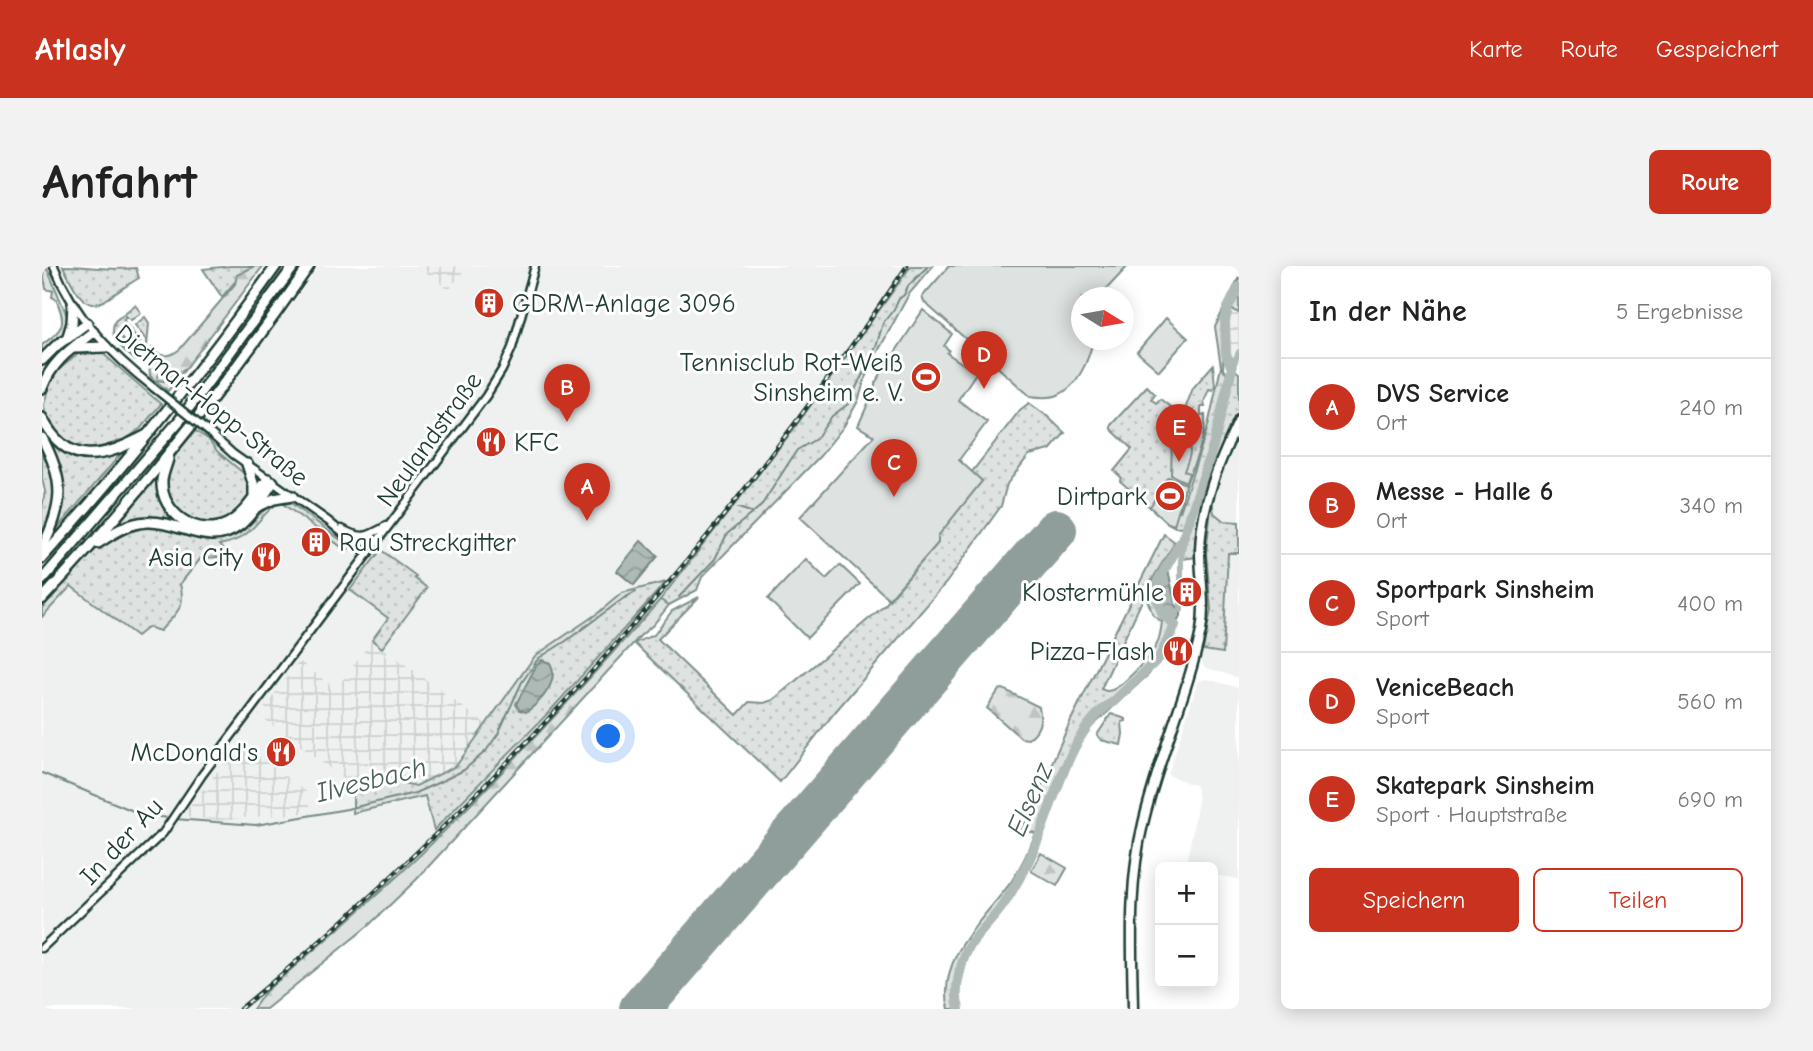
<!DOCTYPE html>
<html lang="de">
<head>
<meta charset="utf-8">
<style>
  :root { --surface:#fff; --page:#f2f2f2; --text:#222; --muted:#767676; --line:#e0e0e0; --accent:#c8321e }
  body { margin:0; font-family:"Comic Neue",sans-serif; background:var(--page); color:var(--text) }
  .controls { position:absolute; right:21px; bottom:21px; display:grid; overflow:hidden; border-radius:10px; box-shadow:0 4px 18px #0003 }
  .controls button { width:63px; height:63px; display:grid; place-items:center; padding:0; border:0; border-bottom:2px solid var(--line); background:var(--surface); color:var(--text); font:35px sans-serif }
  .compass { position:absolute; left:1029px; top:21px; width:63px; height:63px; border-radius:50%; background:var(--surface); box-shadow:0 4px 18px #0003; rotate:101deg }
  .you { position:absolute; left:567px; top:471px; width:24px; height:24px; margin:-18px; border:5px solid #fff; border-radius:50%; background:#1a73e8; box-shadow:0 0 0 10px #1a73e833 }
  .badge { display:grid; place-items:center; width:46px; height:46px; border-radius:50%; background:var(--accent); color:#fff; font-size:23px; font-weight:700 }
  .pin { position:absolute; translate:-50% -58px; filter:drop-shadow(0 2px 4px #0008) }
  .pin::after { content:''; position:absolute; top:37px; width:24px; height:21px; background:inherit; clip-path:polygon(0 0,100% 0,50% 100%) }
  .list { margin:0; padding:0; list-style:none }
  h2 { display:flex; justify-content:space-between; align-items:center; height:91px; margin:0; padding:0 28px; font-size:30px }
  h2 small { font-size:23px; font-weight:400; color:var(--muted) }
  .list li { display:grid; grid-template-columns:46px 1fr auto; gap:21px; align-items:center; box-sizing:border-box; height:98px; padding:0 28px; border-top:2px solid var(--line) }
  .list b { display:block; font-size:26px; white-space:nowrap }
  .list p { margin:0; font-size:23px; white-space:nowrap; color:var(--muted) }
  .list em { font-size:23px; font-style:normal; color:var(--muted) }
  .actions { display:flex; gap:14px; padding:21px 28px }
  .actions a { flex:1; padding:16px 0; border:2px solid var(--accent); border-radius:10px; text-align:center; font-size:24px; color:var(--accent) }
  .actions .main { background:var(--accent); color:#fff }
  .map { position:relative; flex:none; width:1197px; height:743px; overflow:hidden; border-radius:10px }
  header { display:flex; align-items:center; gap:42px; box-sizing:border-box; height:98px; padding:0 35px; background:var(--accent); color:#fff }
  header strong { font-size:33px }
  nav { display:flex; gap:38px; margin-inline-start:auto; font-size:24px }
  .intro { display:flex; align-items:center; justify-content:space-between; box-sizing:border-box; height:168px; padding:0 42px }
  h1 { margin:0; font-size:49px }
  .button { padding:18px 32px; border-radius:10px; background:var(--accent); color:#fff; font-size:24px; font-weight:700 }
  main { display:flex; gap:42px; padding:0 42px }
  aside { flex:1; background:var(--surface); border-radius:10px; box-shadow:0 4px 18px #0003 }
  .map>svg:first-child { display:block }
</style>
</head>
<body>
<header>
<strong>Atlasly</strong>
<nav><a>Karte</a><a>Route</a><a>Gespeichert</a></nav>
</header>
<div class="intro"><h1>Anfahrt</h1><a class="button">Route</a></div>
<main>
<div class="map">
<svg width="1197" height="743" viewBox="0 0 1197 743">
  <defs>
    <pattern id="industrial-grid" width="8" height="8" patternUnits="userSpaceOnUse" patternTransform="scale(1.75)"><rect width="8" height="8" fill="#eef1f0"/><path d="M0 4h8M4 0v8" fill="none" stroke="#ccd0ce"/></pattern>
    <pattern id="grass-dots" width="8" height="8" patternUnits="userSpaceOnUse" patternTransform="scale(1.75)"><rect width="8" height="8" fill="#dee3e2"/><path d="M2 2h.1M6 6h.1" fill="none" stroke="#bec4c2" stroke-width="1.8" stroke-linecap="round"/></pattern>
    <pattern id="forest-firs" width="22" height="20" patternUnits="userSpaceOnUse" patternTransform="scale(1.75)"><rect width="22" height="20" fill="#dee3e2"/><path d="M5 1l3.5 6h-7zM16 11l3.5 6h-7z" fill="#bec4c2"/></pattern>
    <pattern id="water-waves" width="16" height="10" patternUnits="userSpaceOnUse" patternTransform="scale(1.75)"><rect width="16" height="10" fill="#afbab7"/><path d="M0 5q4-4 8 0t8 0" fill="none" stroke="#8e9896"/></pattern>
  </defs>
  <rect width="100%" height="100%" fill="#fff"/>
  <filter id="ink" filterUnits="userSpaceOnUse"><feTurbulence type="fractalNoise" baseFrequency=".0143" numOctaves="2"/><feDisplacementMap in="SourceGraphic" scale="14" xChannelSelector="R" yChannelSelector="G"/><feConvolveMatrix kernelMatrix="1 2 1 2 8 2 1 2 1" color-interpolation-filters="sRGB"/></filter>
  <g filter="url(#ink)">
    <g fill="#eef1f0" fill-rule="evenodd">
      <path d="M 277,0 L 869,0 L 751,164 L 618,334 L 430,536 L 323,640 L 223,726 L 209,743 L 0,743 L 0,342 L 51,286 L 199,108 ZM 623,318 L 509,444 L 392,563 L 383,530 L 311,547 L 312,528 L 352,515 L 374,520 L 429,481 L 493,390 L 556,347 L 580,327 Z"/>
      <path d="M 1197,169 L 1197,412 L 1162,401 L 1159,394 L 1169,344 L 1164,287 L 1170,234 Z"/>
      <path d="M 1165,413 L 1197,422 L 1197,613 L 1171,609 L 1171,601 L 1144,601 L 1156,535 L 1154,520 L 1126,509 L 1156,415 Z"/>
    </g>
    <g fill="url(#industrial-grid)">
      <path d="M 376,0 L 425,0 L 407,24 Z"/>
      <path d="M 1186,42 L 1197,47 L 1197,87 L 1190,102 L 1184,88 L 1183,71 Z"/>
      <path d="M 330,374 L 444,458 L 414,500 L 374,520 L 352,515 L 319,526 L 217,449 L 257,395 L 294,423 Z"/>
      <path d="M 198,477 L 266,527 L 268,541 L 262,547 L 176,554 L 140,550 Z"/>
    </g>
    <g fill="url(#grass-dots)" stroke="#7e908b" stroke-width="2" fill-rule="evenodd">
      <path d="M 0,0 L 4,0 L 26,52 L 21,68 L 0,88 L 0,79 C 22,62 25,59 14,33 L 10,31 L 11,25 L 4,23 Z"/>
      <path d="M 21,0 C 46,0 69,5 94,2 L 97,12 C 53,38 49,59 21,0 Z"/>
      <path d="M 188,0 L 213,0 L 203,4 L 180,31 L 161,3 Z"/>
      <path d="M 869,0 L 891,0 L 867,28 L 826,104 L 816,135 L 802,160 L 778,190 L 660,311 L 655,324 L 627,339 L 618,334 L 751,164 Z"/>
      <path d="M 93,39 L 99,47 L 89,54 L 83,50 L 82,55 L 99,77 L 83,65 L 78,69 L 94,95 C 82,84 65,73 73,55 Z"/>
      <path d="M 103,51 L 107,57 L 105,80 L 104,74 L 93,59 Z"/>
      <path d="M 110,82 L 110,88 L 116,95 L 125,98 L 118,106 L 117,114 L 123,115 L 145,101 L 126,125 L 108,110 L 106,85 Z"/>
      <path d="M 41,84 L 58,85 L 119,138 L 99,162 L 74,181 L 43,185 L 21,177 L 3,151 L 2,139 L 6,122 L 15,105 Z"/>
      <path d="M 1171,99 L 1173,119 L 1171,124 L 1167,123 L 1162,136 L 1163,141 L 1159,141 L 1159,149 L 1163,149 C 1165,182 1140,213 1138,246 L 1166,160 L 1179,101 L 1187,111 L 1190,102 L 1197,107 L 1197,149 L 1176,191 L 1164,223 L 1159,243 L 1154,291 L 1140,293 L 1146,260 L 1133,261 L 1126,257 L 1078,215 L 1079,211 L 1072,205 L 1090,183 L 1069,163 L 1069,159 L 1105,120 L 1113,128 L 1109,133 L 1114,137 L 1118,133 L 1134,145 L 1142,146 L 1151,122 Z"/>
      <path d="M 987,137 L 1005,150 L 1023,167 L 1008,184 L 987,189 L 965,218 L 959,240 L 904,317 L 793,446 L 738,516 L 592,377 L 612,369 L 630,345 L 657,331 L 616,373 L 695,449 L 707,436 L 722,437 L 731,434 L 842,340 L 896,277 L 896,270 L 940,215 L 930,206 L 978,144 Z"/>
      <path d="M 153,165 L 166,173 L 176,186 L 205,210 L 208,226 L 201,241 L 187,254 L 171,260 L 141,252 C 136,245 127,237 125,229 C 116,204 139,182 153,165 Z"/>
      <path d="M 9,175 C 22,185 39,194 56,193 C 64,192 71,189 78,189 L 13,265 C 25,230 22,209 7,176 Z"/>
      <path d="M 0,180 C 19,214 17,239 0,273 L 0,242 L 3,225 L 0,213 Z"/>
      <path d="M 118,207 L 117,214 L 137,255 L 136,259 L 73,262 Z"/>
      <path d="M 1170,234 L 1172,247 L 1182,255 L 1197,256 L 1197,287 L 1186,287 L 1181,387 L 1161,384 L 1169,344 L 1164,287 Z"/>
      <path d="M 231,236 L 238,236 C 212,252 213,273 177,279 L 190,295 L 179,291 L 159,292 L 138,318 C 145,342 133,348 118,365 L 106,361 L 95,370 L 29,320 L 0,351 L 0,342 C 19,321 48,282 72,269 C 122,241 153,291 196,268 C 210,261 218,244 231,236 Z"/>
      <path d="M 249,237 L 308,281 L 305,285 L 241,238 Z"/>
      <path d="M 1122,268 L 1133,276 L 1110,314 L 1116,315 C 1114,338 1116,345 1133,360 L 1128,377 L 1107,408 L 1045,465 L 1030,494 L 996,582 L 980,615 L 928,682 L 915,732 L 918,743 L 907,743 C 894,692 942,653 969,616 C 979,601 987,584 994,567 L 980,564 L 1029,454 ZM 1103,328 L 1111,349 L 1120,356 C 1119,364 1118,371 1115,378 C 1109,390 1082,419 1070,424 C 1064,426 1064,425 1059,423 Z"/>
      <path d="M 339,284 L 374,310 L 372,312 L 385,322 L 340,382 L 330,374 L 346,352 L 308,324 Z"/>
      <path d="M 624,316 L 509,444 L 392,564 L 383,530 L 311,547 L 311,528 L 352,515 L 374,520 L 414,500 L 493,390 L 556,347 L 580,327 Z"/>
      <path d="M 1069,448 L 1084,453 L 1084,455 L 1080,456 L 1081,468 L 1079,479 L 1059,474 L 1055,469 Z"/>
    </g>
    <g fill="url(#forest-firs)" stroke="#7e908b" stroke-width="2">
      <path d="M 213,0 L 221,0 L 145,101 L 123,115 L 116,114 L 115,112 L 124,98 L 116,96 L 110,87 L 112,85 C 123,92 129,90 138,83 L 193,18 L 195,9 Z"/>
      <path d="M 1197,11 L 1197,47 L 1186,42 L 1183,55 L 1181,104 L 1179,101 L 1173,61 Z"/>
      <path d="M 618,334 L 627,339 L 611,359 L 599,369 L 375,613 L 326,660 L 224,743 L 211,743 L 223,726 C 275,681 328,637 378,589 C 462,507 540,421 618,334 Z"/>
      <path d="M 961,423 L 997,441 C 1000,455 998,464 986,473 L 979,472 L 945,442 L 957,424 Z"/>
      <path d="M 999,587 L 1025,602 L 1015,620 L 989,605 Z"/>
    </g>
    <g fill="#dee3e2" stroke="#7e908b" stroke-width="2">
      <path d="M 907,0 L 1086,0 L 1057,31 L 1040,32 L 1040,74 L 1051,74 C 1047,93 1036,121 1016,129 C 1009,132 995,131 988,130 L 882,36 L 880,31 Z"/>
      <path d="M 881,44 L 910,68 L 902,80 L 907,84 L 905,87 L 934,107 L 916,134 L 945,156 L 917,194 L 940,215 L 896,270 L 896,277 L 847,333 L 758,251 L 832,170 L 816,160 L 833,122 L 833,117 Z"/>
      <path d="M 1124,52 L 1146,72 L 1117,105 L 1095,86 Z"/>
      <path d="M 1124,146 L 1147,150 L 1143,173 L 1135,171 L 1136,160 L 1122,158 Z"/>
      <path d="M 1136,176 L 1145,177 C 1152,185 1145,196 1142,205 L 1147,207 L 1144,216 L 1129,209 L 1130,177 Z"/>
      <path d="M 1126,211 L 1144,218 L 1132,259 L 1126,257 L 1108,241 Z"/>
      <path d="M 764,293 L 784,313 L 798,299 L 818,318 L 765,372 L 726,333 Z"/>
    </g>
    <g fill="url(#water-waves)" stroke="#758883" stroke-width="2">
      <path d="M 599,275 L 616,290 L 592,319 L 575,305 Z"/>
      <path d="M 1125,298 L 1133,338 L 1139,344 L 1139,350 L 1133,359 C 1111,341 1110,322 1125,298 Z"/>
      <path d="M 500,394 L 508,397 C 518,415 499,436 484,446 L 477,444 L 474,438 L 494,400 Z"/>
    </g>
    <g fill="none" stroke-linecap="round" stroke-linejoin="round">
      <g stroke="#758883" stroke-width="2">
        <path d="M 696,242 L 709,246"/>
        <path d="M 637,331 L 673,293 L 685,268 L 719,240 L 755,184 L 774,173 L 790,150 L 806,138 L 834,81 L 841,57 L 852,43 L 857,33 L 862,29 L 866,20 L 886,0"/>
        <path d="M 0,507 L 101,549 L 127,552"/>
        <path d="M 132,553 L 214,559 L 305,543 L 373,527 L 400,515 L 422,504 L 444,485 L 456,468 L 480,416 L 497,392 L 524,375 L 582,332 L 594,326"/>
      </g>
      <g stroke="#afbab7" stroke-width="6">
        <path d="M 1190,102 L 1197,86"/>
        <path d="M 1139,344 L 1139,294 L 1142,270"/>
      </g>
      <path stroke="#afbab7" stroke-width="10" d="M 917,743 C 911,725 918,698 927,681 C 936,666 951,654 961,639 C 970,627 977,612 985,598 C 1010,550 1024,464 1071,436 L 1117,392 L 1133,359 L 1121,349 L 1115,334 L 1116,315 L 1142,270 L 1172,177 L 1190,102 L 1184,88 L 1183,55 L 1186,42 L 1197,21"/>
      <path stroke="#8f9e9a" stroke-width="42" d="M 598,743 L 1014,264"/>
      <g stroke="#1f3d34" stroke-width="11">
        <g id="tertiary">
          <path d="M 12,0 C 32,51 70,89 112,122"/>
          <path d="M 168,167 L 191,188 L 286,255 L 326,288"/>
          <path d="M 300,263 C 320,274 325,271 344,260"/>
          <path d="M 0,682 L 121,567 L 160,509 L 444,130 L 460,104 L 470,82 L 493,0"/>
        </g>
      </g>
      <g stroke="#1f3d34" stroke-width="13">
        <path id="primary" d="M 1091,743 C 1090,681 1086,619 1101,558 C 1116,492 1145,431 1159,365 C 1164,338 1158,312 1158,285 C 1159,238 1177,196 1197,154"/>
      </g>
      <g stroke="#1f3d34" stroke-width="14">
        <g id="motorway">
          <path d="M 26,70 L 30,57 L 31,38"/>
          <path d="M 33,82 L 64,81"/>
          <path d="M 0,94 L 14,80 L 45,57"/>
          <path d="M 0,122 C 10,95 29,83 51,66"/>
          <path d="M 0,152 C 26,204 63,191 105,169"/>
          <path d="M 0,172 C 24,217 21,238 0,283"/>
          <path d="M 126,193 C 124,200 121,207 120,214 C 118,248 156,272 185,258 C 203,249 214,228 226,213"/>
          <path d="M 205,198 L 212,220 L 212,230"/>
          <path d="M 217,240 L 232,233 L 250,230"/>
          <path d="M 56,277 C 71,267 86,257 105,256 C 137,254 167,284 198,259 C 211,248 221,231 231,216"/>
          <path d="M 0,292 C 84,199 161,102 234,0"/>
          <path d="M 0,314 L 137,155 L 252,0"/>
          <path d="M 0,333 C 98,229 186,117 267,0"/>
        </g>
      </g>
      <use href="#tertiary" stroke="#fff" stroke-width="6"/>
      <use href="#primary" stroke="#fff" stroke-width="8"/>
      <use href="#motorway" stroke="#fff" stroke-width="9"/>
      <g stroke="#1f3d34" stroke-width="4.5">
        <path id="rail" d="M 198,743 C 456,532 678,276 865,0"/>
      </g>
      <use href="#rail" stroke="#fff" stroke-width="2" stroke-dasharray="5" stroke-linecap="butt"/>
      <g stroke="#1f3d34" stroke-width="11" stroke-linecap="butt">
        <path id="tertiary-bridge" d="M 112,122 L 168,167"/>
      </g>
      <use href="#tertiary-bridge" stroke="#fff" stroke-width="6"/>
    </g>
  </g>
  <defs>
    <g id="building-disc" transform="scale(1.575)"><circle r="9.5" fill="#c8321e" stroke="#fff"/><path d="M-4-6H4V6H1V3H-1V6H-4ZM-2.5-4.3h1.7v1.8h-1.7ZM.8-4.3h1.7v1.8H.8ZM-2.5-1h1.7V.8h-1.7ZM.8-1h1.7V.8H.8Z" fill="#fff"/></g>
    <g id="stadium-disc" transform="scale(1.575)"><circle r="9.5" fill="#c8321e" stroke="#fff"/><path d="M0-5a6.5 5 0 1 0 0 10a6.5 5 0 1 0 0-10ZM-3.5-1.8h7v3.6h-7Z" fill="#fff"/></g>
    <g id="restaurant-disc" transform="scale(1.575)"><circle r="9.5" fill="#c8321e" stroke="#fff"/><path d="M-5-6h1v4h1v-4h1v4h1v-4h1v5L-1.5 .5V6h-2V.5L-5-1ZM5-6V6H3V1.5H1.5Q1.5-4 5-6Z" fill="#fff"/></g>
  </defs>
  <g fill-rule="evenodd">
    <use href="#building-disc" x="447" y="37"/>
    <use href="#stadium-disc" x="884" y="111"/>
    <use href="#restaurant-disc" x="449" y="176"/>
    <use href="#stadium-disc" x="1128" y="230"/>
    <use href="#building-disc" x="274" y="276"/>
    <use href="#restaurant-disc" x="224" y="291"/>
    <use href="#building-disc" x="1145" y="326"/>
    <use href="#restaurant-disc" x="1136" y="385"/>
    <use href="#restaurant-disc" x="239" y="486"/>
  </g>
  <g text-anchor="middle" stroke-width="6" stroke-linejoin="round" paint-order="stroke">
    <g font-size="26" fill="#1f3d34" stroke="#fff" text-anchor="end">
      <text x="470" y="46" text-anchor="start">GDRM-Anlage 3096</text>
      <text x="861" y="105">Tennisclub Rot-Weiß<tspan x="861" dy="30">Sinsheim e. V.</tspan></text>
      <text x="472" y="185" text-anchor="start">KFC</text>
      <text x="1105" y="239">Dirtpark</text>
      <text x="297" y="285" text-anchor="start">Rau Streckgitter</text>
      <text x="201" y="300">Asia City</text>
      <text x="1122" y="335">Klostermühle</text>
      <text x="1113" y="394">Pizza-Flash</text>
      <text x="216" y="495">McDonald's</text>
    </g>
    <g font-size="26" fill="#1f3d34" stroke="#fff">
      <text transform="translate(170 139) rotate(39)" y="9">Dietmar-Hopp-Straße</text>
      <text transform="translate(387 173) rotate(-54)" y="9">Neulandstraße</text>
      <text transform="translate(79 575) rotate(-47)" y="9">In der Au</text>
    </g>
    <g font-size="28" font-style="italic" fill="#4a625b" stroke="#fff">
      <text transform="translate(329 513) rotate(-14)" y="10">Ilvesbach</text>
      <text transform="translate(987 533) rotate(-67)" y="10">Elsenz</text>
    </g>
  </g>
</svg>
<div class="controls">
<button>+</button>
<button>−</button>
</div>
<svg class="compass" viewBox="-18 -18 36 36"><path d="M0-13l5 13h-10z" fill="#e53935"/><path d="M0 13l5-13h-10z" fill="#767676"/></svg>
<div class="you"></div>
<div class="pin badge" style="left:545px;top:255px">A</div>
<div class="pin badge" style="left:525px;top:156px">B</div>
<div class="pin badge" style="left:852px;top:231px">C</div>
<div class="pin badge" style="left:942px;top:123px">D</div>
<div class="pin badge" style="left:1137px;top:196px">E</div>
</div>
<aside>
<h2>In der Nähe<small>5 Ergebnisse</small></h2>
<ul class="list">
<li><span class="badge">A</span><div><b>DVS Service</b><p>Ort</p></div><em>240 m</em></li>
<li><span class="badge">B</span><div><b>Messe - Halle 6</b><p>Ort</p></div><em>340 m</em></li>
<li><span class="badge">C</span><div><b>Sportpark Sinsheim</b><p>Sport</p></div><em>400 m</em></li>
<li><span class="badge">D</span><div><b>VeniceBeach</b><p>Sport</p></div><em>560 m</em></li>
<li><span class="badge">E</span><div><b>Skatepark Sinsheim</b><p>Sport · Hauptstraße</p></div><em>690 m</em></li>
</ul>
<div class="actions"><a class="main">Speichern</a><a>Teilen</a></div>
</aside>
</main>
</body>
</html>
